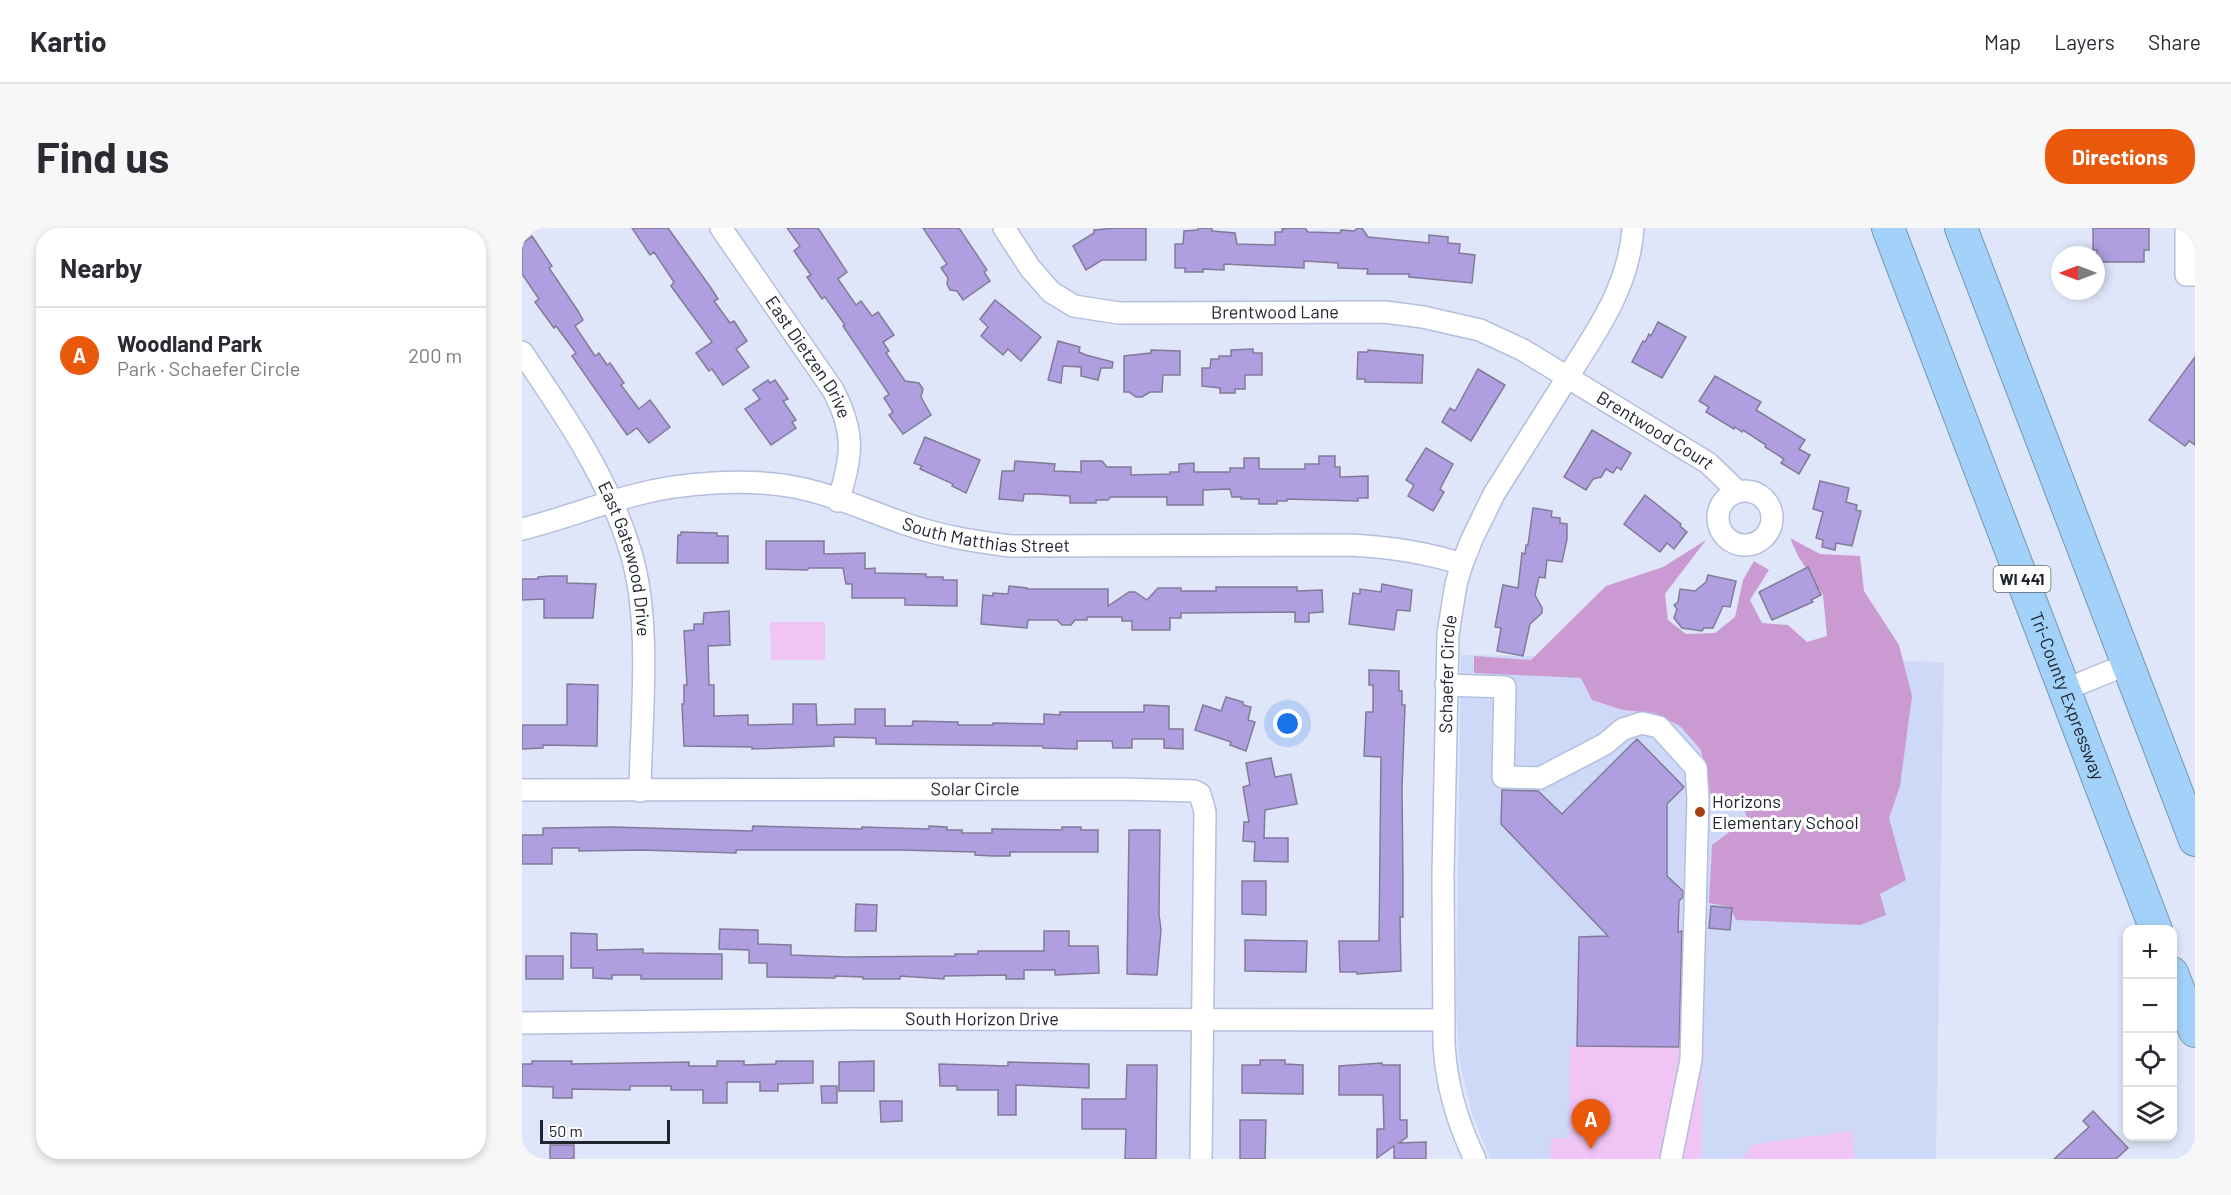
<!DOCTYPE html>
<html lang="en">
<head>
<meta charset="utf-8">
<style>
  :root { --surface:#fff; --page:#f7f7f7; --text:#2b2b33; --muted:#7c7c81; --line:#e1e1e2; --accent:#ea580c }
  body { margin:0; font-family:Barlow,sans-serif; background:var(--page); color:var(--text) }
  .controls { position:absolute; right:18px; bottom:18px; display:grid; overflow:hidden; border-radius:12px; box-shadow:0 3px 9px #0003 }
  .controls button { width:54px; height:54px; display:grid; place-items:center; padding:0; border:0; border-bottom:2px solid var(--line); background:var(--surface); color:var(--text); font:30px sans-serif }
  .compass { position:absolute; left:1529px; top:18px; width:54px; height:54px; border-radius:50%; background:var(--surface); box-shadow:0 3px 9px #0003; rotate:270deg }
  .scale { position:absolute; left:18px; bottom:15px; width:130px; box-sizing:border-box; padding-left:6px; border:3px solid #20242f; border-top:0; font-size:16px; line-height:21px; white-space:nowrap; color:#20242f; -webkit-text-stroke:4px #fff; paint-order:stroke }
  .you { position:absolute; left:766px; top:496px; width:21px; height:21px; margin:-15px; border:4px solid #fff; border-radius:50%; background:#1a73e8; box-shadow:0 0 0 9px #1a73e833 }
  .badge { display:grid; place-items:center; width:39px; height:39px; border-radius:50%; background:var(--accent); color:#fff; font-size:20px; font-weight:700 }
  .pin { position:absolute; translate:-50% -50px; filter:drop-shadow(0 2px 3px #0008) }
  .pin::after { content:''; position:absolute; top:32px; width:21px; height:18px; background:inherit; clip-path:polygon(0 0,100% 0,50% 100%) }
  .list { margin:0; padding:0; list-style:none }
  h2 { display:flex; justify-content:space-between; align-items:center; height:78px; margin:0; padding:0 24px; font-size:26px }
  h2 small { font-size:20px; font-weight:400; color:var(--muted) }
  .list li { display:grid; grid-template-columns:39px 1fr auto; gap:18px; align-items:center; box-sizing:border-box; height:96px; padding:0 24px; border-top:2px solid var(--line) }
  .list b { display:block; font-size:22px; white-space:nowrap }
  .list p { margin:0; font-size:20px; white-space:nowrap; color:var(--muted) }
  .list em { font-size:20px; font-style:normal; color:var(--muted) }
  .icon { flex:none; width:33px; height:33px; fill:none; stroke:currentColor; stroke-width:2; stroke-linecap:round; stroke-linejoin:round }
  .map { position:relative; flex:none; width:1673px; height:931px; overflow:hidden; border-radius:24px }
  header { display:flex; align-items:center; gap:36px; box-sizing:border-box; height:84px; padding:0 30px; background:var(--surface); border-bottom:2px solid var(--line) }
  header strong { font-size:28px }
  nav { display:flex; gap:33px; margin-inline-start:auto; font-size:21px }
  .intro { display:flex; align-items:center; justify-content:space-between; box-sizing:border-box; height:144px; padding:0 36px }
  h1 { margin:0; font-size:42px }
  .button { padding:15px 27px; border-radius:24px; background:var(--accent); color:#fff; font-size:21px; font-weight:700 }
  main { display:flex; gap:36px; padding:0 36px }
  aside { flex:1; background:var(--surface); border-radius:24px; box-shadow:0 3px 9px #0003 }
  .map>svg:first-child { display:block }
</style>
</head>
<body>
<header>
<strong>Kartio</strong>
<nav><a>Map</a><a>Layers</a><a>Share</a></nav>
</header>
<div class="intro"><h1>Find us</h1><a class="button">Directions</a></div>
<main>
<aside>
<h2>Nearby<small></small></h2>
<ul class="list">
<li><span class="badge">A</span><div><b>Woodland Park</b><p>Park · Schaefer Circle</p></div><em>200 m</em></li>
</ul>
</aside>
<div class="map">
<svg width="1673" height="931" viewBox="0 0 1673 931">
  <rect width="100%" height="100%" fill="#dfe6f9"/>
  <path fill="#ced9f8" d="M 939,427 L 1422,434 L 1414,931 L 968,931 L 949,883 L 937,830 L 934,775 Z"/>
  <g fill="#f0c5f6">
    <path d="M 248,394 L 303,394 L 303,432 L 249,432 Z"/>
    <path d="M 1048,818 L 1183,820 L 1180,838 L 1179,929 L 1175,931 L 1029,931 L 1029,910 L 1047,910 Z"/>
    <path d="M 1330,903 L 1333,931 L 1220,931 L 1231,916 Z"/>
  </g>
  <path fill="#cb9ad2" d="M 1268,310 L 1298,326 L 1338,328 L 1342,363 L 1377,417 L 1390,468 L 1378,558 L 1367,590 L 1384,652 L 1358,666 L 1364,687 L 1338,697 L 1214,692 L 1208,679 L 1187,675 L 1190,617 L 1225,591 L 1222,578 L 1191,578 L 1179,522 L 1158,498 L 1132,485 L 1101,482 L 1070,472 L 1059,450 L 952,445 L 952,428 L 1009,432 L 1084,358 L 1141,339 L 1184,312 L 1143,366 L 1146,392 L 1164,406 L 1193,405 L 1213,389 L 1221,352 L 1232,333 L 1247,342 L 1228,372 L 1240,395 L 1266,397 L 1285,414 L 1305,408 L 1301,367 L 1276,328 Z"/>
  <g fill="#af9ee0" stroke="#827b98" stroke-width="1.5">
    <path d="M 110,0 L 146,0 L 189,60 L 196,71 L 192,73 L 208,95 L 212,93 L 225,113 L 214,121 L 227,139 L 201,157 L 190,141 L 187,143 L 174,125 L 190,114 L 149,58 L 152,54 L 132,24 L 128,27 Z"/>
    <path d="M 265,0 L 296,0 L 325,44 L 316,51 L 334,77 L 339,73 L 350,88 L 356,84 L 372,107 L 361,114 L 367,123 L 364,125 L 383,153 L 397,155 L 401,161 L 399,169 L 409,187 L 381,206 L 367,187 L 371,184 L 362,170 L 367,166 L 321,98 L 323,97 L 303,69 L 300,71 L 285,49 L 289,47 L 272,23 L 278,18 Z"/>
    <path d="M 401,0 L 437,0 L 465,42 L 462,44 L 468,53 L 441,72 L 435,63 L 428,62 L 425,56 L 426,50 L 419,40 L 425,36 Z"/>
    <path d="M 594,0 L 624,0 L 624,32 L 580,32 L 564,42 L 551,18 L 572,5 L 572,2 Z"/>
    <path d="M 676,0 L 690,0 L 690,3 L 713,5 L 715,16 L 753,17 L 753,4 L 760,4 L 760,1 L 769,0 L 783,0 L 786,4 L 818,5 L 819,2 L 832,3 L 836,0 L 840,0 L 846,9 L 907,15 L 907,7 L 926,9 L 926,15 L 938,16 L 937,25 L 953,27 L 950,55 L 887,49 L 887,46 L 845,46 L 846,41 L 816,40 L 816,35 L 782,33 L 782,40 L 702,36 L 702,42 L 681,41 L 681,44 L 663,44 L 663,40 L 653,40 L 653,16 L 661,16 L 662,3 L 676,2 Z"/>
    <path d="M 1571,0 L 1627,0 L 1627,22 L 1622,22 L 1622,34 L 1575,34 L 1575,22 L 1571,22 Z"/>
    <path d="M 10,8 L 30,38 L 27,40 L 56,83 L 61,92 L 53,98 L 73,128 L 77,125 L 85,137 L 88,135 L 102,155 L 99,157 L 117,181 L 128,172 L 148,199 L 127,215 L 115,200 L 105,207 L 50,128 L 54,125 L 34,98 L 32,100 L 13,74 L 17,71 L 0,46 L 0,16 Z"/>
    <path d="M 473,72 L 519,109 L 499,133 L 486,121 L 481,127 L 459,108 L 466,99 L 458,91 Z"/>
    <path d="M 1136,94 L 1164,109 L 1140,150 L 1110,134 L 1121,113 L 1123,114 L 1127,106 L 1129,108 Z"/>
    <path d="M 536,113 L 558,119 L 557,124 L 564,127 L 591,134 L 590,140 L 579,140 L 576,152 L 559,148 L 559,139 L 541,138 L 539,155 L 526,152 Z"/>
    <path d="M 731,121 L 731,125 L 740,125 L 740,147 L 723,147 L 723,161 L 713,161 L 713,165 L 698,165 L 698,160 L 680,158 L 680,140 L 688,140 L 689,131 L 697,131 L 697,128 L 709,128 L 709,122 Z"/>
    <path d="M 629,122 L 658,123 L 658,147 L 641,147 L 640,164 L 628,164 L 620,169 L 614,169 L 607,164 L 602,164 L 602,128 L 629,125 Z"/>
    <path d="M 846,122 L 901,127 L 900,155 L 843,154 L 843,151 L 835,151 L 836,124 L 846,124 Z"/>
    <path d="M 1673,129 L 1673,217 L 1667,213 L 1663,218 L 1627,192 Z"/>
    <path d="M 956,141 L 983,157 L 949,213 L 920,194 L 928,180 L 933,183 Z"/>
    <path d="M 1193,148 L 1239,174 L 1234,182 L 1283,212 L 1277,221 L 1288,227 L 1277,246 L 1259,235 L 1262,231 L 1243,219 L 1244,217 L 1221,202 L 1220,204 L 1213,199 L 1212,201 L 1184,184 L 1187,179 L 1177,173 Z"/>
    <path d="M 246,152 L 248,155 L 253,152 L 266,171 L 261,173 L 274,192 L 270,194 L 274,200 L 249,217 L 223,181 L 238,171 L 231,162 Z"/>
    <path d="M 1070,202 L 1109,225 L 1099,242 L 1095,239 L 1091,245 L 1084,241 L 1079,249 L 1071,251 L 1064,262 L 1042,249 Z"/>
    <path d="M 403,209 L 458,232 L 444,265 L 430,258 L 431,256 L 398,241 L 400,238 L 392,235 Z"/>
    <path d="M 904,220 L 931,236 L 918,261 L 922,264 L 911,283 L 886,268 L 892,257 L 884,252 Z"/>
    <path d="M 797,228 L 813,228 L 813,239 L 818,239 L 818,249 L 846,248 L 846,270 L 836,270 L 836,273 L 765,271 L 765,273 L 755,273 L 755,276 L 737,276 L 737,271 L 719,271 L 719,269 L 710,269 L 708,261 L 681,262 L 681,277 L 645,277 L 645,269 L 589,269 L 586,272 L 574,272 L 574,275 L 548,275 L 548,268 L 515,266 L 502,266 L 501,273 L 477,271 L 480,243 L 492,243 L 493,233 L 533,236 L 532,243 L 559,244 L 559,233 L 580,233 L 585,239 L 609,239 L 609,247 L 648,246 L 648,244 L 657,244 L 657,236 L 672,235 L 672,244 L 708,244 L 708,240 L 722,240 L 722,230 L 737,230 L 737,241 L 783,241 L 783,236 L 797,236 Z"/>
    <path d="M 1298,253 L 1327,260 L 1324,274 L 1335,277 L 1334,282 L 1339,283 L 1330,318 L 1314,315 L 1313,322 L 1300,319 L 1301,312 L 1294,310 L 1301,284 L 1291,281 Z"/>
    <path d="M 1123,267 L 1159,296 L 1158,298 L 1165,304 L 1152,321 L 1145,315 L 1138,324 L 1102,296 Z"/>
    <path d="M 1011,280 L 1030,283 L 1029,289 L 1038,290 L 1038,295 L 1045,296 L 1045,311 L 1040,334 L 1025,332 L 1023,350 L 1017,349 L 1013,367 L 1020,380 L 1020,385 L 1008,396 L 1001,428 L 975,423 L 979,400 L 973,399 L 981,357 L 996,360 L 1000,325 L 1003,326 L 1004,317 L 1006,317 Z"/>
    <path d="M 159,304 L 195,305 L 195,308 L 206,308 L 206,335 L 155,335 L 156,307 L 159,307 Z"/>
    <path d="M 244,313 L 302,313 L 302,326 L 343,325 L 343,341 L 353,340 L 353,345 L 404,346 L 404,349 L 421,349 L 421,352 L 435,352 L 435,378 L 383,377 L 383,370 L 330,370 L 330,356 L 324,356 L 321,340 L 287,340 L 285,342 L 244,341 Z"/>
    <path d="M 1286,339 L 1299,367 L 1289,372 L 1291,374 L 1250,392 L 1237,364 Z"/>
    <path d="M 1186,347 L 1214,353 L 1208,379 L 1201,378 L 1191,400 L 1182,400 L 1180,403 L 1160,400 L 1152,390 L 1155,381 L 1152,377 L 1156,374 L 1158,361 L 1173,363 L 1184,354 Z"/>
    <path d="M 28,348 L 45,348 L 45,355 L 74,356 L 71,390 L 22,390 L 22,371 L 0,372 L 0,351 L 16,351 L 16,349 Z"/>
    <path d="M 860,356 L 890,362 L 888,383 L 875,382 L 872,402 L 827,396 L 831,365 L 838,366 L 838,361 L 859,364 Z"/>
    <path d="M 487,358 L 505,360 L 505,361 L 586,361 L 586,378 L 607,364 L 613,364 L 625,372 L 636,360 L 659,360 L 659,363 L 694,363 L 694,359 L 775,359 L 775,363 L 800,362 L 801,384 L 787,385 L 787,394 L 773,394 L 773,384 L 659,385 L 659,390 L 648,390 L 648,402 L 610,402 L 610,393 L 600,393 L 600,389 L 565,389 L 565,392 L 553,392 L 549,397 L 540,397 L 535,392 L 506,392 L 505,400 L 459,396 L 461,367 L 471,368 L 471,365 L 486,366 Z"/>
    <path d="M 207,383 L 208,417 L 186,418 L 187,457 L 192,457 L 192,488 L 226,487 L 226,497 L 271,496 L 271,476 L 294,476 L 295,497 L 333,496 L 333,481 L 363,481 L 363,498 L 390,498 L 391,493 L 436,494 L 436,497 L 471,497 L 471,495 L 522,496 L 522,486 L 538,487 L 538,484 L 622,484 L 622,477 L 647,478 L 647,501 L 661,501 L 661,521 L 642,520 L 642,511 L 610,511 L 610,520 L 591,520 L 590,513 L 555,513 L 555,521 L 521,520 L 521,518 L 354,516 L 354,510 L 312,509 L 312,518 L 230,521 L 230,519 L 162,518 L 160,476 L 162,476 L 162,457 L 165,457 L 162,403 L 172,402 L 172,396 L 181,396 L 182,385 Z"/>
    <path d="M 847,442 L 877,443 L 877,463 L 880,463 L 880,477 L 883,477 L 880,561 L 881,651 L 881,689 L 878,689 L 879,743 L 835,746 L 835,744 L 818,744 L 817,713 L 857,713 L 859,529 L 842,528 L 844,484 L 851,484 L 851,457 L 847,457 Z"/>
    <path d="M 45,456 L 76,457 L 75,518 L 21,517 L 21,520 L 0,521 L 0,497 L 45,497 Z"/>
    <path d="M 704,469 L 721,474 L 721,477 L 729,479 L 726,492 L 733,494 L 724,523 L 708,517 L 709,514 L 673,502 L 681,477 L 699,483 Z"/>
    <path d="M 1115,511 L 1162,559 L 1145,576 L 1145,648 L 1161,663 L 1161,669 L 1157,673 L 1156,704 L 1160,703 L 1157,819 L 1055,818 L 1057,709 L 1086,708 L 979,596 L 980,562 L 1016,563 L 1040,586 Z"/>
    <path d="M 749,530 L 753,549 L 769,546 L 775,576 L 743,582 L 742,610 L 766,610 L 766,634 L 732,633 L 733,614 L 721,613 L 722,594 L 727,594 L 721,559 L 728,557 L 724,535 Z"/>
    <path d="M 231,598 L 340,601 L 340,599 L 407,601 L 407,598 L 425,599 L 425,602 L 440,602 L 440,605 L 470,605 L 470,601 L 540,602 L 540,599 L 559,599 L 559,602 L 576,602 L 576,624 L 488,624 L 488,628 L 471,628 L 453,627 L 453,624 L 379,622 L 214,622 L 214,625 L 119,622 L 57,623 L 57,620 L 30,620 L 30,636 L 0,636 L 0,607 L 21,607 L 21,600 L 90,599 L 230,603 Z"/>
    <path d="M 607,602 L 638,602 L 637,686 L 639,702 L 635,747 L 605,746 Z"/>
    <path d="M 720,653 L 744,653 L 744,687 L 720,686 Z"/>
    <path d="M 334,676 L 355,677 L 354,703 L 333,703 Z"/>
    <path d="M 1189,678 L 1210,680 L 1208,702 L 1187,700 Z"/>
    <path d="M 198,701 L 236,702 L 236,716 L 269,717 L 269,727 L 325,729 L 433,728 L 433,726 L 456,726 L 456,723 L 522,723 L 522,703 L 547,703 L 547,718 L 576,718 L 577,745 L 533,747 L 533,742 L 502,742 L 502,751 L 484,751 L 484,747 L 422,748 L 422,751 L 378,748 L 378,751 L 341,751 L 341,749 L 313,748 L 313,750 L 245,749 L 245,735 L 227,735 L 227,722 L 197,721 Z"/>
    <path d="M 49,705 L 75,706 L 75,722 L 121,721 L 121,725 L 200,726 L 200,751 L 119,751 L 119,747 L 90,747 L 90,751 L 71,750 L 71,740 L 49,740 Z"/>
    <path d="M 723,712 L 785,713 L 784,744 L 723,743 Z"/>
    <rect x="4" y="728" width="37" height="23"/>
    <path d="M 738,832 L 763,832 L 763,836 L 781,837 L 781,866 L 720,865 L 720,837 L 738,837 Z"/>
    <path d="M 10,833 L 50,833 L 49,836 L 167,834 L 167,838 L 195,838 L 195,833 L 222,833 L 222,837 L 254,836 L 254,833 L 291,833 L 291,855 L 256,856 L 256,863 L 238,863 L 238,854 L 205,854 L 205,875 L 181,875 L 181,862 L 149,862 L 149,858 L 108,858 L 108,862 L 50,861 L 50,870 L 31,870 L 31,859 L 0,858 L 0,836 L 10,836 Z"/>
    <path d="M 352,833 L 352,863 L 317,863 L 317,834 Z"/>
    <path d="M 486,834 L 567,836 L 567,860 L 494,857 L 494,887 L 476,887 L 476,862 L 435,862 L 435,858 L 418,858 L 417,836 L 486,838 Z"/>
    <path d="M 860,835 L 860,837 L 878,837 L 878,892 L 885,892 L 885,909 L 877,915 L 904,914 L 904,931 L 872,931 L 872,918 L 855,930 L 855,901 L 862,901 L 861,867 L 817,867 L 817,838 Z"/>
    <path d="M 605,837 L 635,837 L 634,931 L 603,931 L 604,901 L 560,901 L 560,871 L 604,871 Z"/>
    <path d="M 299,858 L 315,858 L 315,875 L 300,875 Z"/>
    <path d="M 358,873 L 380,873 L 380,893 L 359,894 Z"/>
    <path d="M 1571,883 L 1606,920 L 1594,931 L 1532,931 L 1567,899 L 1561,893 Z"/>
    <path d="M 718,892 L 744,892 L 743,931 L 718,931 Z"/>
    <rect x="28" y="917" width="24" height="14"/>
  </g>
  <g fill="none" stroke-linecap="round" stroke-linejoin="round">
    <g stroke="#b4bfdd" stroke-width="24">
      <g id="minor">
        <path id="s1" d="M 199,0 L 311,162 C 333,204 331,228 316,273"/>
        <path id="s2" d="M 482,0 L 508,40 L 529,64 L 552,78 L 597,85 L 863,84 L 901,89 L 958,102 L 1001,122 L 1186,235 L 1215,263"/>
        <path d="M 1664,0 L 1664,47 L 1673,47"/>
        <path id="s3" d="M 0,124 C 43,187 87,251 109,325 C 130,395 119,489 118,563"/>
        <circle cx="1223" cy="290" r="27"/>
        <path id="s4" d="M 0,301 C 37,292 72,278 109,268 C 159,254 231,249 282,261 C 314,268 349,284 381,295 C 417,308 450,313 488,318 L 828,317 C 867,319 903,324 940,336"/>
        <path d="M 924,457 L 983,459 L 981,549 L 1018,550 L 1083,516 L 1101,501 L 1120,495 L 1137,499 L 1174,540 L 1176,571 L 1169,832 L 1149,931"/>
        <path d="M 1542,462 L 1606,436"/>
        <path id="s5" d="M 0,562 L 599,561 L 672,563 L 678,566 L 683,584 L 679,931"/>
        <path id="s6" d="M 0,795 L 328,791 L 921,792"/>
        <path id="s7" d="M 953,931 C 935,894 924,856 922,815 L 921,647 L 926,406 L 934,356 L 940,336 L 950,311 L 972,266 C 994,231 1016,196 1038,161 C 1070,110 1107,62 1111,0"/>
      </g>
    </g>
    <g stroke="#7495b2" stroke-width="34">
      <g id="highway">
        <path id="s8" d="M 1366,0 L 1634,702"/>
        <path d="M 1439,0 L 1673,612"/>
        <path d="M 1650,745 L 1673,803"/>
      </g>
    </g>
    <use href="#minor" stroke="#fff" stroke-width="21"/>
    <use href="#highway" stroke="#a2d2f9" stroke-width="32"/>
  </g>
  <circle fill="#a53f13" stroke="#fff" stroke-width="2" cx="1178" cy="584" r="6"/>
  <g text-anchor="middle" stroke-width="6" stroke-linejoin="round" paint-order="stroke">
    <rect fill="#fff" stroke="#63666d" stroke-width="1.5" x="1471.5" y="338" width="57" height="26" rx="4.5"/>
    <g font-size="16" font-weight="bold" fill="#20242f">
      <text x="1500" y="357">WI 441</text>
    </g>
    <g font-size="18" fill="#20242f" stroke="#fff">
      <text dy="6" stroke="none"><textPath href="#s2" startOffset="308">Brentwood Lane</textPath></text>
      <text dy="6" stroke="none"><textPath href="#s1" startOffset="156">East Dietzen Drive</textPath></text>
      <text dy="6" stroke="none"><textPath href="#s2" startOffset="717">Brentwood Court</textPath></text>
      <text dy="6" stroke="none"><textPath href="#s4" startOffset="478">South Matthias Street</textPath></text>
      <text dy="6" stroke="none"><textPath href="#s3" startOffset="234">East Gatewood Drive</textPath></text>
      <text dy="6" stroke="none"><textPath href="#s7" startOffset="490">Schaefer Circle</textPath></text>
      <text dy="6" stroke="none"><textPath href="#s8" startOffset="501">Tri-County Expressway</textPath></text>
      <text dy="6" stroke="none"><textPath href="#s5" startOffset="453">Solar Circle</textPath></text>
      <text dy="6" stroke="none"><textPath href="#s6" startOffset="460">South Horizon Drive</textPath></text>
    </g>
    <g font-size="18" fill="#20242f" stroke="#fff" text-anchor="start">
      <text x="1190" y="580">Horizons<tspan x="1190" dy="21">Elementary School</tspan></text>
    </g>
  </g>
</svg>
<div class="controls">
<button>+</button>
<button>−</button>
<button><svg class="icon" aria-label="locate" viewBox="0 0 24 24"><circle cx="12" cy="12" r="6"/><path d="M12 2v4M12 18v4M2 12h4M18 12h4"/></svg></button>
<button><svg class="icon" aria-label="layers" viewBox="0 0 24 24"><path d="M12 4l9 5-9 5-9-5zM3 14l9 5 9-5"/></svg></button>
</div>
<svg class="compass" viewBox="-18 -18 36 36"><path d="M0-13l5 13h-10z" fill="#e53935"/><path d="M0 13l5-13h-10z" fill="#7c7c81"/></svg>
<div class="scale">50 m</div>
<div class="you"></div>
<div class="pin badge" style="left:1069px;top:921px">A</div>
</div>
</main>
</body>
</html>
